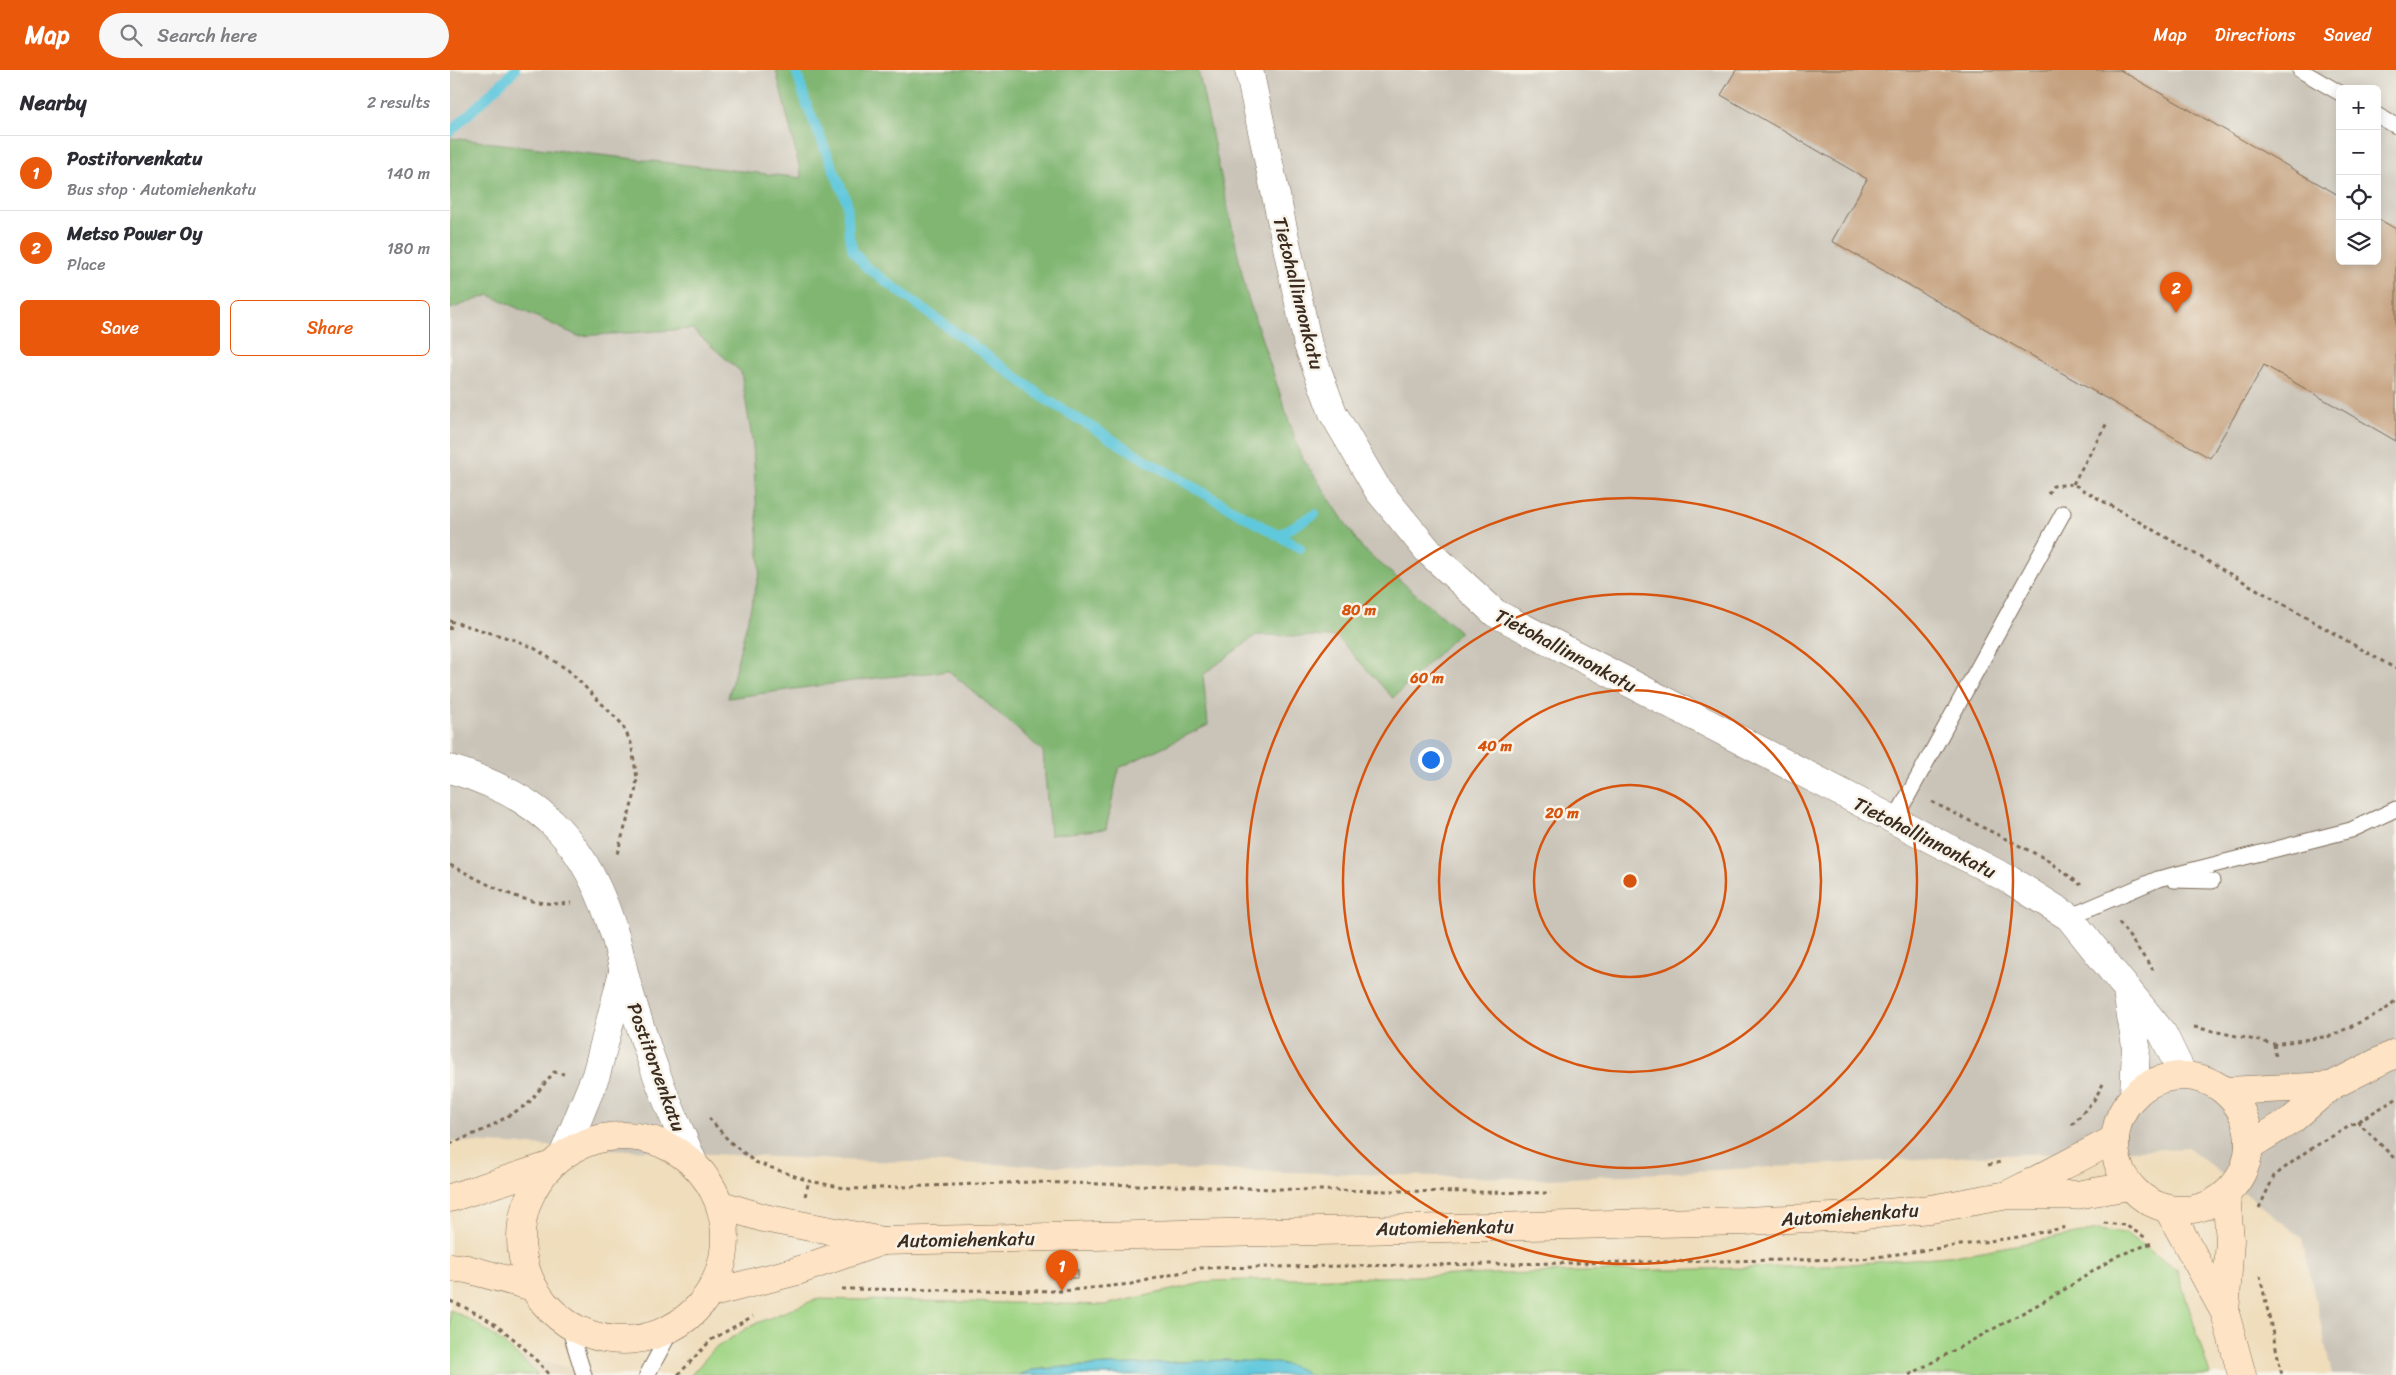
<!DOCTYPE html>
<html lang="en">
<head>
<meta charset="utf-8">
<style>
  :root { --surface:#fff; --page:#f7f7f7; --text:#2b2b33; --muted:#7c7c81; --line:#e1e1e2; --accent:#ea580c }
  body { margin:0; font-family:Sriracha,sans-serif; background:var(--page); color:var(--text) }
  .controls { position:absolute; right:15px; top:15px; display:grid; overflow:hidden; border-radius:8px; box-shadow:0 2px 12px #0003 }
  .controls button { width:45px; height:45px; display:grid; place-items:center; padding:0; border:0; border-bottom:1px solid var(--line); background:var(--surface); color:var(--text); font:25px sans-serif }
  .you { position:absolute; left:980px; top:689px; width:18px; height:18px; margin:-12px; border:4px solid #fff; border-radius:50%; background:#1a73e8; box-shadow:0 0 0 8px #1a73e833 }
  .badge { display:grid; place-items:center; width:32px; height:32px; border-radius:50%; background:var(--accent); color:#fff; font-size:16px; font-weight:700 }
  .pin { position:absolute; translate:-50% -41px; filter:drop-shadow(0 1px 2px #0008) }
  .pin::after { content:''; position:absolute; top:26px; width:18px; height:15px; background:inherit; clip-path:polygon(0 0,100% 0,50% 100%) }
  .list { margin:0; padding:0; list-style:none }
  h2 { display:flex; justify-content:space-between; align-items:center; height:65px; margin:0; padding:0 20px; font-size:21px }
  h2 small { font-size:16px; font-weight:400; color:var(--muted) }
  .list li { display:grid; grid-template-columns:32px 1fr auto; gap:15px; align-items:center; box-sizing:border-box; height:75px; padding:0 20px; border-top:1px solid var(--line) }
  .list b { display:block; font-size:19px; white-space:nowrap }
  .list p { margin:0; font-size:16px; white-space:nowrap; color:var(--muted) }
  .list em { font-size:16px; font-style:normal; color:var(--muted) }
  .actions { display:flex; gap:10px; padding:15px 20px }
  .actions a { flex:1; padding:11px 0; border:1px solid var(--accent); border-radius:8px; text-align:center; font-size:18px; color:var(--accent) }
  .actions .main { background:var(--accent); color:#fff }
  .icon { flex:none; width:28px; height:28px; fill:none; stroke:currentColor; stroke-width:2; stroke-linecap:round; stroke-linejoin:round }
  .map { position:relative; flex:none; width:1946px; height:1305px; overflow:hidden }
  header { display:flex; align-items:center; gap:30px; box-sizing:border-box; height:70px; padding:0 25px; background:var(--accent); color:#fff }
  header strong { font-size:24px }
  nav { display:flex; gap:28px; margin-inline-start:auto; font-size:18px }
  .search { width:350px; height:45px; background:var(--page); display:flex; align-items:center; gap:12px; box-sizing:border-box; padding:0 18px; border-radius:28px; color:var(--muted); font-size:19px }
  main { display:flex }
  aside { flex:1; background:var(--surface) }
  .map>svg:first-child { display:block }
</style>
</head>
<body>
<header>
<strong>Map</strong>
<div class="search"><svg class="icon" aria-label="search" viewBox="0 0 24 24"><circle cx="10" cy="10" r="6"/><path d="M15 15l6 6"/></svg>Search here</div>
<nav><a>Map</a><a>Directions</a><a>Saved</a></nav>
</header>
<main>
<aside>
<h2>Nearby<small>2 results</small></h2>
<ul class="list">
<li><span class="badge">1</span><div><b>Postitorvenkatu</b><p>Bus stop · Automiehenkatu</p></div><em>140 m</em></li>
<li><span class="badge">2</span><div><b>Metso Power Oy</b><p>Place</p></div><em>180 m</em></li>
</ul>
<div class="actions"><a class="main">Save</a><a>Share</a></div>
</aside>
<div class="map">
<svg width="1946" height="1305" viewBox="0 0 1946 1305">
  <rect width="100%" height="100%" fill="#f7f3e8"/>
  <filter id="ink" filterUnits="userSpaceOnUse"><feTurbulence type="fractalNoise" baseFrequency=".02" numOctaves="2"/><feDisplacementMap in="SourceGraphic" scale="10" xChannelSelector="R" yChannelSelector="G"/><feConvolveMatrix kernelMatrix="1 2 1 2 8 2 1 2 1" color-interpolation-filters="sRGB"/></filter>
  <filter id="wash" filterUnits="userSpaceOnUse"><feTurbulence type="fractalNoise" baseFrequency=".0096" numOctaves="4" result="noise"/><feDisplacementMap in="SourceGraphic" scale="20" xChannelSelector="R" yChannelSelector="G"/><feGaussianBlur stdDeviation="1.12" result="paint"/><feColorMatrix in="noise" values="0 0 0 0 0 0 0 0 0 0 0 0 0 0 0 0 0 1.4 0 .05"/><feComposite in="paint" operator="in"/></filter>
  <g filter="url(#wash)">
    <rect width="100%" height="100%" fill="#efddbb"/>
    <path fill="#dfceb1" d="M 0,1269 L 150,1305 L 0,1305 Z"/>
    <path fill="#c9c3b8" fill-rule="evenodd" d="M 0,0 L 1946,0 L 1946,1305 L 1882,1305 L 1852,1168 L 1739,1078 L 1524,1086 L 1100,1109 L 386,1090 L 0,1071 ZM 1890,19 L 1927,19 L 1927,191 L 1890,191 Z"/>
    <g fill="#a0d585" stroke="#6e8052">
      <path d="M 1648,1160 L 1675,1163 L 1727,1200 L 1760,1305 L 858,1305 L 854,1301 L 833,1294 L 776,1290 L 614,1297 L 583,1300 L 569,1305 L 241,1305 L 264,1279 L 302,1255 L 367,1229 L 655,1235 L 761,1211 L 1377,1196 L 1510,1185 Z"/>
      <path d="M 0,1240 C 35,1255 61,1279 88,1305 L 0,1305 Z"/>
    </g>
    <path fill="#80b672" stroke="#5e7048" d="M 326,0 L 748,0 L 796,222 L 850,384 L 911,477 L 1010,562 L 943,628 L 887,567 L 806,565 L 753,605 L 758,655 L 669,698 L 656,759 L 600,765 L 593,681 L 499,601 L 426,608 L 278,628 L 310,501 L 303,375 L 291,302 L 242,259 L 128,266 L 39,225 L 0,239 L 0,68 L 352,108 Z"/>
    <path fill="#60c8dd" stroke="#4e797e" d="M 776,1290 C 796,1292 844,1289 858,1305 L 569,1305 L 583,1300 L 614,1297 Z"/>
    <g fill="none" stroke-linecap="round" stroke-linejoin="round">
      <g stroke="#60c8dd" stroke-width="10">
        <path d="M 346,0 L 356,33 L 397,132 L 399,166 L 403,181 L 415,196 L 597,330 L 694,389 L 850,478"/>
        <path d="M 0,62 L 65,0"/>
        <path d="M 826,465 L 832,463 L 865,444"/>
      </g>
    </g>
    <g id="blocks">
      <g fill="#c4a07e">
        <path d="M 1286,0 L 1670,0 L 1890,126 L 1890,191 L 1927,191 L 1927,148 L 1946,159 L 1946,371 L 1814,295 L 1760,388 L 1382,171 L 1417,109 L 1271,25 Z"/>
        <path d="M 609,1200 L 628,1200 L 628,1208 L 608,1208 Z"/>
      </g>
    </g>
  </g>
  <g filter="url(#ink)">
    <use href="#blocks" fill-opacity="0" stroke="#7a6955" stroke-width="1"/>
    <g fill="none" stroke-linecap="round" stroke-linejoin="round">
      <g stroke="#7a6955" stroke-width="17">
        <g id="lane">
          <path d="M 1850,0 L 1890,23"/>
          <path d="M 1927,45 L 1946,56"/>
          <path d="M 1444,751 L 1613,443"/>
          <path d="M 1724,810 L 1762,811"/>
          <path d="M 1619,847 L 1708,809 L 1901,760 L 1946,739"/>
          <path d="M 118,1254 L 134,1305"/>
          <path d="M 197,1305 L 223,1257"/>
        </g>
      </g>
      <g stroke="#7a6955" stroke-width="29">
        <g id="street">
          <path d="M 799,0 L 858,275 L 883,343 L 928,420 L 979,482 L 1045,543 L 1560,810 L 1619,847 L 1713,964 L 1733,1005"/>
          <path d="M 0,699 C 96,727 138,775 166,869 C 171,887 174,906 180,924 C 188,950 196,976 205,1000 C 216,1031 230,1061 243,1092"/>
          <path d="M 1677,922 L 1686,976 L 1684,1026"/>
          <path d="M 114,1083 L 146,1005 L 173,902"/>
        </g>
      </g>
      <g stroke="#7a6955" stroke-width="29">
        <g id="secondary">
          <circle cx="1732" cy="1073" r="67"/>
          <path d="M 1775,1021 L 1881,1016"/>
          <circle cx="173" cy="1168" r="102"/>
          <path d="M 1799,1076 L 1843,1049 L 1881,1016 L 1946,983"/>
          <path d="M 1561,1123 L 1665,1069"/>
          <path d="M 0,1128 L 99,1096"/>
          <path d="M 271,1135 L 314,1148 L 432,1171 L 1294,1151 L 1404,1146 L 1481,1139 L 1558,1125 L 1626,1125 L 1680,1116"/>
          <path d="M 1718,1139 L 1775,1243 L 1792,1305"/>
          <path d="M 0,1197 L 17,1199 L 83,1217"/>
          <path d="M 259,1224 L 347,1201 L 432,1171"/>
          <path d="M 1775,1243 L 1780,1170 L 1776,1124"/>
        </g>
      </g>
      <g stroke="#7a6955" stroke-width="3" stroke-dasharray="4 4" stroke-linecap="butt">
        <path d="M 1623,414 L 1657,353"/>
        <path d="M 1598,424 L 1603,416 L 1623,414 L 1946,599"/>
        <path d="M 0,551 L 65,570 L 84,578 L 118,600 L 172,654 L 181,673 L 187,708 L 185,724 L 166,787"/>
        <path d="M 0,560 L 2,551"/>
        <path d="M 1482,732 L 1596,789 L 1631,815"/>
        <path d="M 0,795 C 41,815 73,838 121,833"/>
        <path d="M 1669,852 L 1703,900"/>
        <path d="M 1744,957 L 1824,974 L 1881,966 L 1935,940 L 1946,930"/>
        <path d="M 1824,974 L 1826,988"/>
        <path d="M 259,1048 L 279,1071 L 305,1092 L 359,1111 L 400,1119 L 581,1112 L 864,1120 L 1101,1123"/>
        <path d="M 1907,1051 L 1946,1090"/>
        <path d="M 1622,1055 L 1644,1030 L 1653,1014"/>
        <path d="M 0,1074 L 38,1058 L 78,1034 L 104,1002 L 114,1004"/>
        <path d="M 1538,1095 L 1551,1092"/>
        <path d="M 355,1126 L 359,1111"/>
        <path d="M 1809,1138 L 1824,1106 L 1857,1081 L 1946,1029"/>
        <path d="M 1654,1153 L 1675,1155 L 1698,1169"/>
        <path d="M 1810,1206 L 1832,1305"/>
        <path d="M 392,1219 L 612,1221 L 681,1214 L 750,1198 L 1412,1189 L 1568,1167 L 1618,1157"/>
        <path d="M 0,1231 C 44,1249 68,1270 100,1305"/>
        <path d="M 228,1305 L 261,1270 L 303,1246"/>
        <path d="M 1459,1305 L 1609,1223 L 1667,1186 L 1702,1173"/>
      </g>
      <use href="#lane" stroke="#fff" stroke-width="15"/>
      <use href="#street" stroke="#fff" stroke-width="28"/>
      <use href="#secondary" stroke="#fee4c5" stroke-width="28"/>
    </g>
  </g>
  <g fill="none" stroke="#d7540e" stroke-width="2.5">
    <circle cx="1180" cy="811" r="96"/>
    <circle cx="1180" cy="811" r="191"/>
    <circle cx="1180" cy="811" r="287"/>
    <circle cx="1180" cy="811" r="383"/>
  </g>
  <g text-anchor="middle" stroke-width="5" stroke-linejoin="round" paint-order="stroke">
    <g font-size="19" fill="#3b2a1e" stroke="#f7f3e8">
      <text transform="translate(849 223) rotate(76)" y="7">Tietohallinnonkatu</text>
      <text transform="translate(1116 580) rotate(28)" y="7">Tietohallinnonkatu</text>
      <text transform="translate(1475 767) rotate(27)" y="7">Tietohallinnonkatu</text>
      <text transform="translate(207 997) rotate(70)" y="7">Postitorvenkatu</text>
      <text transform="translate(1400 1144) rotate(-4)" y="7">Automiehenkatu</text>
      <text transform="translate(995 1157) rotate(-1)" y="7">Automiehenkatu</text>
      <text transform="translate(516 1169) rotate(-1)" y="7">Automiehenkatu</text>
    </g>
  </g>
  <circle cx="1180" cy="811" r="8" fill="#d7540e" stroke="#f7f3e8" stroke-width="2.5"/>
  <g font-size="15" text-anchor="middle" font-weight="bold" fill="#d7540e" stroke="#f7f3e8" stroke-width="5" stroke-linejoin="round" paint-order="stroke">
    <text x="909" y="545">80 m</text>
    <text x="977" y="613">60 m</text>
    <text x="1045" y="681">40 m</text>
    <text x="1112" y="748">20 m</text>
  </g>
</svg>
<div class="controls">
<button>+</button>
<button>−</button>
<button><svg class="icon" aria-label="locate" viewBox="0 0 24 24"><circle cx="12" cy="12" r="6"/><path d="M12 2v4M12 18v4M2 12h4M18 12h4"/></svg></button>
<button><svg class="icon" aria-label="layers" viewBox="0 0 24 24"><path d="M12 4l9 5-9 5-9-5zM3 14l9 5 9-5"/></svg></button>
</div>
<div class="you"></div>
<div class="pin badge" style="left:612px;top:1221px">1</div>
<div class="pin badge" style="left:1726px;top:243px">2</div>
</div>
</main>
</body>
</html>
